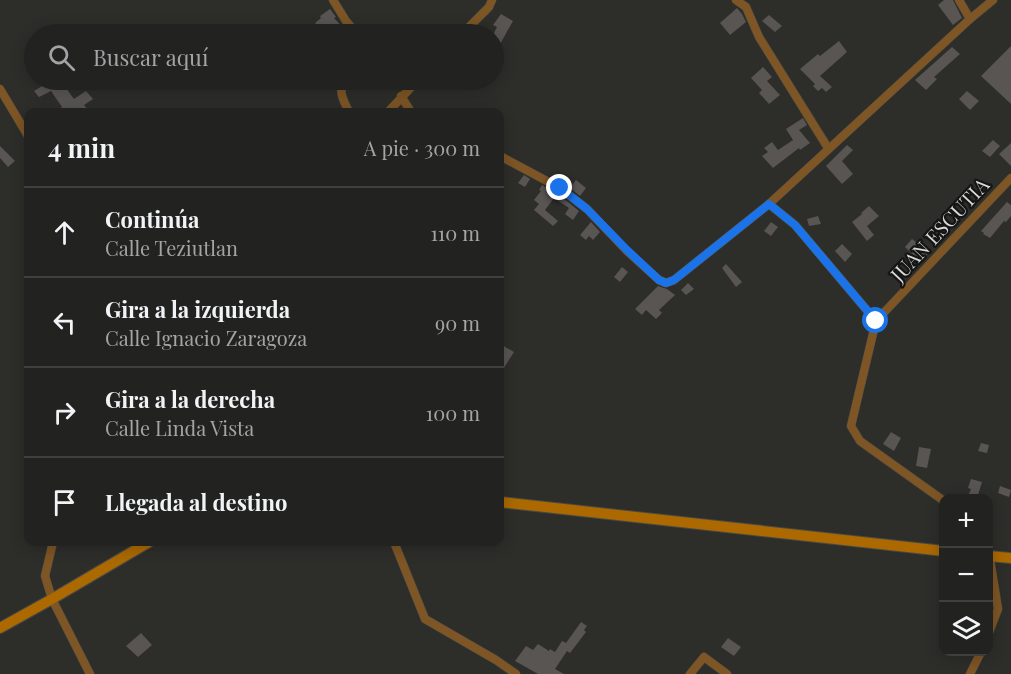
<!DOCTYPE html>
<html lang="es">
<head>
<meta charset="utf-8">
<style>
  :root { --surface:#222220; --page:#2e2f2d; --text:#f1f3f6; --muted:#a2a4a5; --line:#3f3f3e }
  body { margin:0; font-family:"Playfair Display",serif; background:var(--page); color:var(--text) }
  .controls { position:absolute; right:18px; bottom:18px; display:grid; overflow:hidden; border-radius:12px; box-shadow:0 3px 15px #0003 }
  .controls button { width:54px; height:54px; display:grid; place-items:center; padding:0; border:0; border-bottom:2px solid var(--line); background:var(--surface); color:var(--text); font:30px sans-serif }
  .stop { position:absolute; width:18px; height:18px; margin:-14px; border:4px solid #1a73e8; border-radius:50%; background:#fff }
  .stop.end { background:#1a73e8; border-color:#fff; box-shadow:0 2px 6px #0008 }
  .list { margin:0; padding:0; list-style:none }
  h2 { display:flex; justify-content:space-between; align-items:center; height:78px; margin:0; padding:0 24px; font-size:26px }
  h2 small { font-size:20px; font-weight:400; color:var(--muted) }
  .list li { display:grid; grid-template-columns:39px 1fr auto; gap:18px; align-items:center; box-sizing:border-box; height:90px; padding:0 24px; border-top:2px solid var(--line) }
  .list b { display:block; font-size:22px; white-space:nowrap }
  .list p { margin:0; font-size:20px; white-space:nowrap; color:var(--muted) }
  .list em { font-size:20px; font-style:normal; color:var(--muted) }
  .icon { flex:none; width:33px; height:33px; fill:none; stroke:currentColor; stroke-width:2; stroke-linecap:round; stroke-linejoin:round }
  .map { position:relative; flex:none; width:1011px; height:674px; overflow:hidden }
  .search { position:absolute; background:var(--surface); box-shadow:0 3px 15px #0003; left:24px; top:24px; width:480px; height:66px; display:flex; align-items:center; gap:15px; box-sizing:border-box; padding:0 21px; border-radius:33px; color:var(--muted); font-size:22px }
  .panel { position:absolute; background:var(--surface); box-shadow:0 3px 15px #0003; left:24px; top:108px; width:480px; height:438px; border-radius:12px }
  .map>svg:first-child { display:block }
</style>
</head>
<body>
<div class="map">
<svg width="1011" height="674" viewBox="0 0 1011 674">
  <rect width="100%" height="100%" fill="#2d2d2a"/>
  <g fill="#585553">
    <path d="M 944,0 L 953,0 L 962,18 L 953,25 L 938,5 Z"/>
    <path d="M 737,8 L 742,14 L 746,22 L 730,35 L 720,23 Z"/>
    <path d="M 330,9 L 336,17 L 334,18 L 349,34 L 327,34 L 315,23 L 321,18 L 320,16 Z"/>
    <path d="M 501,14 L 513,21 L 494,55 L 494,33 L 497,27 L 493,25 Z"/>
    <path d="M 769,15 L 782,26 L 775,32 L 762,21 Z"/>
    <path d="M 839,41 L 847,52 L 820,76 L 832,87 L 826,92 L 822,88 L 818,91 L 813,86 L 815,84 L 800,69 L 818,54 L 820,56 Z"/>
    <path d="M 1011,46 L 1011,104 L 981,76 Z"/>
    <path d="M 952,47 L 960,54 L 934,77 L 937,79 L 926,90 L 915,80 Z"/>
    <path d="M 763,67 L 772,77 L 767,81 L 780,95 L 769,104 L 759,93 L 762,90 L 751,78 Z"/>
    <path d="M 60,80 L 77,80 L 66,88 L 74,99 L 86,91 L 93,99 L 84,105 L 90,112 L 53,112 L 62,107 L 51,91 L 39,97 L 34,91 L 47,83 L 49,85 Z"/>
    <path d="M 967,91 L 979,101 L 970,110 L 959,99 Z"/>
    <path d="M 803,118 L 807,125 L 799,130 L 810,143 L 800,150 L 799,148 L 773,168 L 762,156 L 768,152 L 764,148 L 772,142 L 778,150 L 793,140 L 786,129 Z"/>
    <path d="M 993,140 L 1000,146 L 990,157 L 982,151 Z"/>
    <path d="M 1011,143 L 1011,166 L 999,154 Z"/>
    <path d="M 847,145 L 853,150 L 842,161 L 853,174 L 842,184 L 826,166 Z"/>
    <path d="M 0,146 L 15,161 L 8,167 L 0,158 Z"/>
    <path d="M 524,175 L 530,179 L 525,187 L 518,183 Z"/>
    <path d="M 576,180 L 586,188 L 580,196 L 570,188 Z"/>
    <path d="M 542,185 L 557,193 L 579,211 L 573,220 L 565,214 L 569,208 L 554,198 L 545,210 L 558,221 L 553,226 L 534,210 L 539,204 L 534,200 L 541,191 L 539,190 Z"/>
    <path d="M 1007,202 L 1011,205 L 1011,216 L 1006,222 L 1004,221 L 990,238 L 983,234 L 984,233 L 981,231 Z"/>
    <path d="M 869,206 L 879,216 L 867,226 L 874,235 L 867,241 L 852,222 L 862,214 L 861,213 Z"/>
    <path d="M 818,216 L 821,224 L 809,226 L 807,219 Z"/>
    <path d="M 591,222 L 600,232 L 593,240 L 589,236 L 586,240 L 580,235 Z"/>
    <path d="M 771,222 L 778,227 L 771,236 L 764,231 Z"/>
    <path d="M 912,239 L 929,252 L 921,262 L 905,247 Z"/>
    <path d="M 842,244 L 852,254 L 845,262 L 835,251 Z"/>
    <path d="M 726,264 L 742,282 L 736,287 L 722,268 Z"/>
    <path d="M 622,267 L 628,272 L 620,282 L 614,277 Z"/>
    <path d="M 688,283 L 694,289 L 686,295 L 681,290 Z"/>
    <path d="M 658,286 L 667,289 L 675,295 L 659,310 L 662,313 L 656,319 L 646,310 L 642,315 L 635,309 Z"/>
    <path d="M 500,344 L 514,352 L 500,374 Z"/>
    <path d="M 891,432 L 901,438 L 894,451 L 883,444 Z"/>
    <path d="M 981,443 L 989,445 L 987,453 L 978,451 Z"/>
    <path d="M 919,447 L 931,449 L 927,468 L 916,466 Z"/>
    <path d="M 971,479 L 982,482 L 977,498 L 967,498 L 971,489 L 968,488 Z"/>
    <path d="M 1000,486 L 1011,490 L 1009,497 L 998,493 Z"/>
    <path d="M 581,622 L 587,626 L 584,630 L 586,632 L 570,653 L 567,651 L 555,669 L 564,674 L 538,674 L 515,661 L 526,646 L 533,650 L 538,644 L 549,651 L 550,649 L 555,652 L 562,641 L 566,643 Z"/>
    <path d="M 141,633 L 152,645 L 138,657 L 126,646 Z"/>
    <path d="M 728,638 L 741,647 L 734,656 L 721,647 Z"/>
  </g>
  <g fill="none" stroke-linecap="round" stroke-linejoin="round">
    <g stroke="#494946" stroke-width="9">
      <g id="minor">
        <path d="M 333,0 L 346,21 L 357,34"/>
        <path d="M 736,0 L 746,7 L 759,37 L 828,148"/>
        <path d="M 959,0 L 970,19"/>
        <path d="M 462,34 L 489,7 L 492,0"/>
        <path d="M 345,80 C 337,91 344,101 349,112"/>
        <path d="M 0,89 L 28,136"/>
        <path d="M 401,96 L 411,112"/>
        <path d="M 388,112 L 418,80"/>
        <path d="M 500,156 L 560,188 L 587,209 L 627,251 L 659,280 L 666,283 L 674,280 L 769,204 L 970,19 L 993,0"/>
        <path d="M 769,204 L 795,225 L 876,321"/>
        <path d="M 944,501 L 860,441 L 851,426 L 876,321 L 1011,178"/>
        <path d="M 53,542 L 45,576 L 52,599 L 90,674"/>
        <path d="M 394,542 L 425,619 L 496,660 L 516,674"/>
        <path d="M 988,547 L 998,609 L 988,635"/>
        <path d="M 690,674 L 704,657 L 727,674"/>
        <path d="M 970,674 L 981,652"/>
      </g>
    </g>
    <g stroke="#494946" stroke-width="12">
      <g id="secondary">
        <path d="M 500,502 L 944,551"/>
        <path d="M 988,556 L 1011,558"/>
        <path d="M 0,628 L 52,599 L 149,542"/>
      </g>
    </g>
    <use href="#minor" stroke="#7e5524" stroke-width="8"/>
    <use href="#secondary" stroke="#ab6900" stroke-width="10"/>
  </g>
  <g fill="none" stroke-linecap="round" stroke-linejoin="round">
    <path stroke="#1a73e8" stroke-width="8" d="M 560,188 L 587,209 L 627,250 L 659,280 L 666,283 L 674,280 L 769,204 L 795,225 L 876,321"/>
  </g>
  <g text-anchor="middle" stroke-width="4.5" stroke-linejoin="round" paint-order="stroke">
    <g font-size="20" fill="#dad9d8" stroke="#151514">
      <text transform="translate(940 230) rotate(-47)" y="7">JUAN ESCUTIA</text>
    </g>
  </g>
</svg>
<div class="controls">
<button>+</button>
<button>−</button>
<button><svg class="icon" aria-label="layers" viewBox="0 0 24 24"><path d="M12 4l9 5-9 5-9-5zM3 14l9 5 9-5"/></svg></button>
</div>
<div class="stop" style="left:876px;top:321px"></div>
<div class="stop end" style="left:560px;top:188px"></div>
<div class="search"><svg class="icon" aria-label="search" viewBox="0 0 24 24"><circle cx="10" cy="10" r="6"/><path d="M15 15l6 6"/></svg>Buscar aquí</div>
<section class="panel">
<h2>4 min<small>A pie · 300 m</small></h2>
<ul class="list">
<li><svg class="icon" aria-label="ahead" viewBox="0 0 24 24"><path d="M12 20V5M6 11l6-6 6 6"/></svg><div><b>Continúa</b><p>Calle Teziutlan</p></div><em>110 m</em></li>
<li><svg class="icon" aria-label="left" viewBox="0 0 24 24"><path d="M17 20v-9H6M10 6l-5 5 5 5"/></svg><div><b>Gira a la izquierda</b><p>Calle Ignacio Zaragoza</p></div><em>90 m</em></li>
<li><svg class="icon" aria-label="right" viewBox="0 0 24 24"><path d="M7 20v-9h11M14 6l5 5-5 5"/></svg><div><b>Gira a la derecha</b><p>Calle Linda Vista</p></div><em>100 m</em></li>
<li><svg class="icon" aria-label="arrive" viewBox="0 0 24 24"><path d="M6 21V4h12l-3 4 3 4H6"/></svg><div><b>Llegada al destino</b></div></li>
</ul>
</section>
</div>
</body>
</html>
